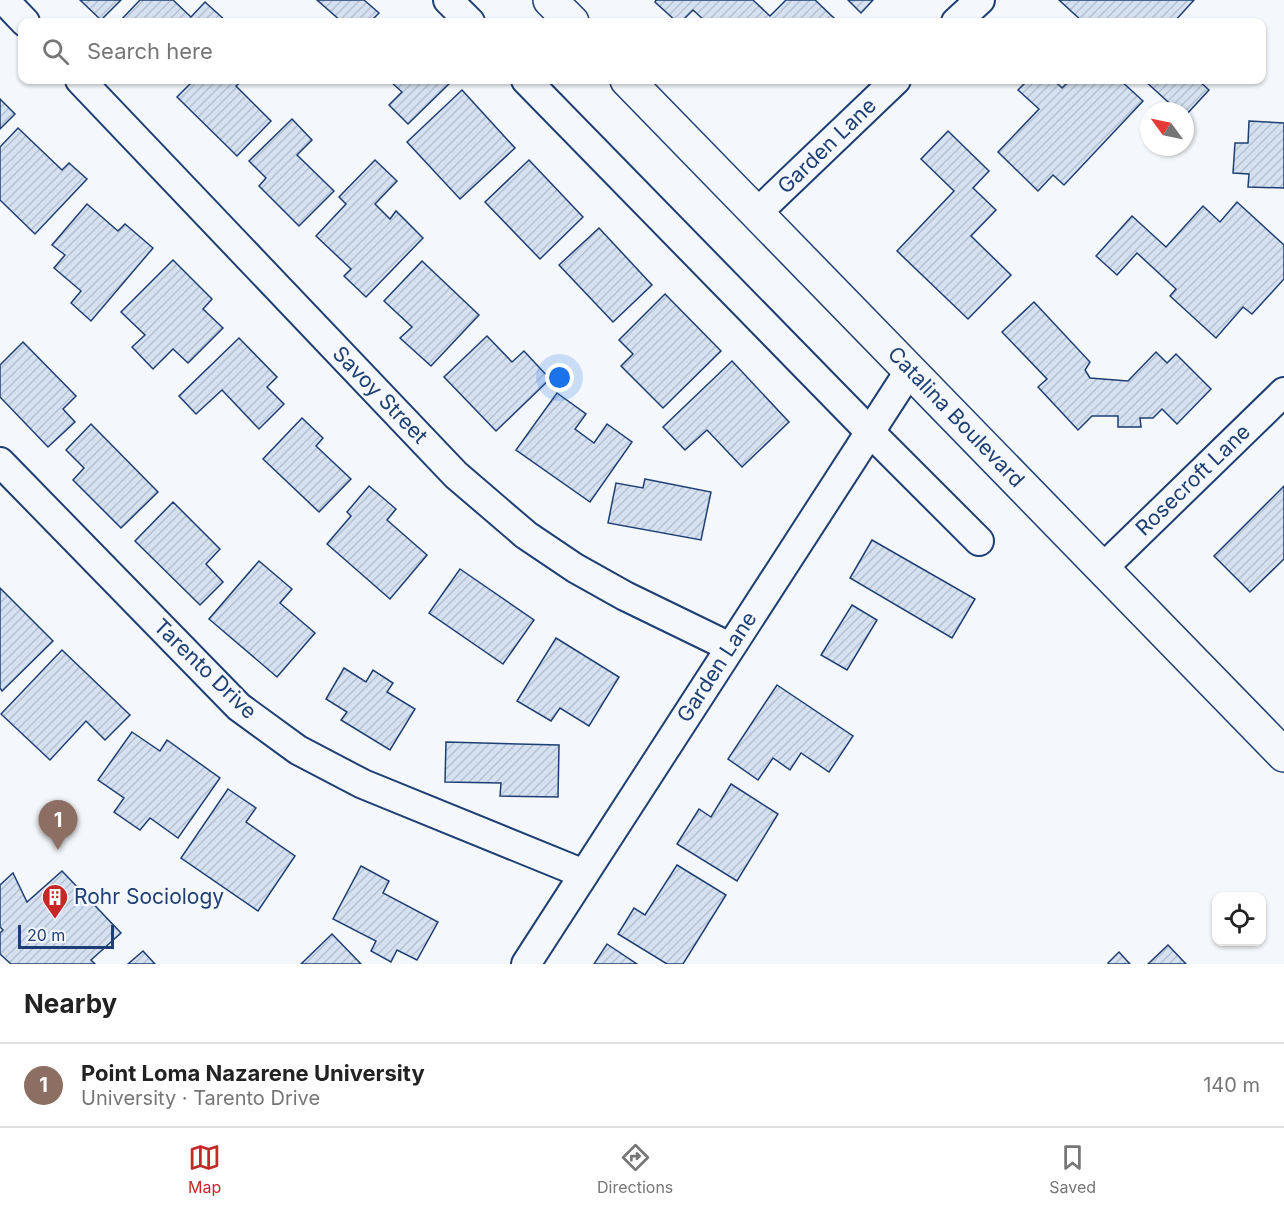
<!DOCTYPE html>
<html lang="en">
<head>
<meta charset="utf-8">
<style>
  :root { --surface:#fff; --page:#f6f6f6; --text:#222; --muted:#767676; --line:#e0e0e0; --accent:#c62828 }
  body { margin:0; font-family:Inter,sans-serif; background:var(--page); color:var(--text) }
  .controls { position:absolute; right:18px; bottom:18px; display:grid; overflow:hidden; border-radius:12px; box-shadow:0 2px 4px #0004 }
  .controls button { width:54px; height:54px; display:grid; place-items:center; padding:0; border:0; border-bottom:2px solid var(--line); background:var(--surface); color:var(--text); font:30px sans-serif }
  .compass { position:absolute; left:1140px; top:102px; width:54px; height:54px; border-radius:50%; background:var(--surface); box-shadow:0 2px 4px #0004; rotate:303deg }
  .scale { position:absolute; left:18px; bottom:15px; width:96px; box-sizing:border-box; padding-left:6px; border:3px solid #1d3f73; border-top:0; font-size:16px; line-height:21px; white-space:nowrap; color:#1d3f73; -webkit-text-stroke:4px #f4f7fb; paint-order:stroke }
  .you { position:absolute; left:560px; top:378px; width:21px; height:21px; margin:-15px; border:4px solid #fff; border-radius:50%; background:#1a73e8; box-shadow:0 0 0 9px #1a73e833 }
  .badge { display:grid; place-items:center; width:39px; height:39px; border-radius:50%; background:var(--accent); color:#fff; font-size:20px; font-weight:700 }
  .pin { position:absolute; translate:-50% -50px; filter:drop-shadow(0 2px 3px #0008) }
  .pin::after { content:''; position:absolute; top:32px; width:21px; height:18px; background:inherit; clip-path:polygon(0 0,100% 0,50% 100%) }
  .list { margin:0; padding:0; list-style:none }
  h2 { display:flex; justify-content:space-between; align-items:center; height:78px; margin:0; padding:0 24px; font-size:26px }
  h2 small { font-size:20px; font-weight:400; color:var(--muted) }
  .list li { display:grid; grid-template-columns:39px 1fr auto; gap:18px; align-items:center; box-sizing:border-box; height:84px; padding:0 24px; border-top:2px solid var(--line) }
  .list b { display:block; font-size:22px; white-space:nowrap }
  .list p { margin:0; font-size:20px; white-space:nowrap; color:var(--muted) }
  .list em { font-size:20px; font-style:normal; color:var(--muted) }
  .icon { flex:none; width:33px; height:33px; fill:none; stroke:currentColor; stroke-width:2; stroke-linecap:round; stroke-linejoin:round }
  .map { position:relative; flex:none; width:1284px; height:964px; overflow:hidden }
  .search { position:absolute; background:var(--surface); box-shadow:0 2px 4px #0004; left:18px; right:18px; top:18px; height:66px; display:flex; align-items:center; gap:15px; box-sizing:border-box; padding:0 21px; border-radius:12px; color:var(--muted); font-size:22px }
  .sheet { height:162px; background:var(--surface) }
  nav { display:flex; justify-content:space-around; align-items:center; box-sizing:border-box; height:84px; border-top:2px solid var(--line); background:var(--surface); font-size:16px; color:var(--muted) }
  nav a { display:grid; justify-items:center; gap:3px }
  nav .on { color:var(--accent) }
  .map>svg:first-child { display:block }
</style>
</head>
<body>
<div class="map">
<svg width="1284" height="964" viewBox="0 0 1284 964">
  <defs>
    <pattern id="building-hatch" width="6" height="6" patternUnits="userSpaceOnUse" patternTransform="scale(1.5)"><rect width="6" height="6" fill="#d5e0f0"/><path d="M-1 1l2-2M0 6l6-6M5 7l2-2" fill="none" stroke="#b6c1d1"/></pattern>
  </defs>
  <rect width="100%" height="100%" fill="#f4f7fb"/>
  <g fill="url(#building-hatch)" stroke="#1d3f73" stroke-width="1.5">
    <path d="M 80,0 L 121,0 L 101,20 Z"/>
    <path d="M 140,0 L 173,0 L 191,17 L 205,2 L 227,22 L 119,22 Z"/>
    <path d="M 317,0 L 364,0 L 379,13 L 370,22 L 342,22 Z"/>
    <path d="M 656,0 L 753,0 L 770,16 L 786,0 L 815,0 L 836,20 L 833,22 L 706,22 L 693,10 L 681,22 L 677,22 L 655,2 Z"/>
    <path d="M 848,0 L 873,0 L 861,13 Z"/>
    <path d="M 1059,0 L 1194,0 L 1174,22 L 1083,22 Z"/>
    <path d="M 194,80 L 243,80 L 236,86 L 271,121 L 237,156 L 177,97 Z"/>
    <path d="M 389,80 L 453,80 L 408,124 L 389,105 L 402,92 Z"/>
    <path d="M 1028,80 L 1054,80 L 1062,88 L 1070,80 L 1120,80 L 1143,101 L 1064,185 L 1053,175 L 1038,191 L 998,152 L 1039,109 L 1018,90 Z"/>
    <path d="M 1144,80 L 1198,80 L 1209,90 L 1185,116 L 1185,111 L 1178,111 Z"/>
    <path d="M 462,90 L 515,148 L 460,199 L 407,142 Z"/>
    <path d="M 0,99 L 15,114 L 0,129 Z"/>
    <path d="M 292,119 L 312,140 L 297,155 L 334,191 L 299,226 L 259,186 L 266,178 L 249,161 Z"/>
    <path d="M 1249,121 L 1284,123 L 1284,188 L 1248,187 L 1249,174 L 1233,173 L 1235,143 L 1248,143 Z"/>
    <path d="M 18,128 L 62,170 L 69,163 L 87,179 L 35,234 L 0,200 L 0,147 Z"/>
    <path d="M 948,131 L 989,171 L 973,188 L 996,210 L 971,236 L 1011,275 L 968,319 L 897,251 L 954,191 L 921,159 Z"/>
    <path d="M 375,160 L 397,181 L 375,204 L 390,219 L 396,211 L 423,238 L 366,297 L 344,276 L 351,269 L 316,236 L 346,204 L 339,197 Z"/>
    <path d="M 529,160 L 583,217 L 540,259 L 485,202 Z"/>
    <path d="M 1237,202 L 1284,245 L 1284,279 L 1252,314 L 1243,307 L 1216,338 L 1170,296 L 1176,289 L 1137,253 L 1117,275 L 1096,256 L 1132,216 L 1166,247 L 1203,206 L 1220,222 Z"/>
    <path d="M 87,204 L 118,231 L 125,224 L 153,248 L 91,321 L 71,303 L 81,291 L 54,268 L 65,255 L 52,245 Z"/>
    <path d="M 599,228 L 652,285 L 613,322 L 559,265 Z"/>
    <path d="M 173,260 L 212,299 L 203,309 L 223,328 L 188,363 L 173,349 L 153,369 L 132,347 L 145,335 L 121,312 Z"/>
    <path d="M 422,261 L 479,315 L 431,366 L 400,338 L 412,327 L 384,301 Z"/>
    <path d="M 665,294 L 721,351 L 663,408 L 621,366 L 633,354 L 619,340 Z"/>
    <path d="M 1034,302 L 1090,362 L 1085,370 L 1090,378 L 1128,381 L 1156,352 L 1167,363 L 1176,354 L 1211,389 L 1177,424 L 1162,409 L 1153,418 L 1140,418 L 1141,427 L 1118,427 L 1118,416 L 1092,416 L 1078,430 L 1038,387 L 1047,379 L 1002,332 Z"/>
    <path d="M 487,336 L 512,362 L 524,351 L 550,379 L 496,431 L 444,377 Z"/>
    <path d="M 239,338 L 277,377 L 267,387 L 284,404 L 259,429 L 222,390 L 196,414 L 179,396 Z"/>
    <path d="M 23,342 L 76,396 L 63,409 L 75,422 L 48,447 L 0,397 L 0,365 Z"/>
    <path d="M 732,361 L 789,422 L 742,467 L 707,430 L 685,450 L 663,427 Z"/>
    <path d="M 557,393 L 586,414 L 575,429 L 594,443 L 607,424 L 632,442 L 590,502 L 516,450 Z"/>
    <path d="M 302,418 L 323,438 L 316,446 L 351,479 L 319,512 L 263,459 Z"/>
    <path d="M 91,424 L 158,492 L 121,528 L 73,480 L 84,468 L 66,450 Z"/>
    <path d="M 645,479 L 711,492 L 701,540 L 608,523 L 616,483 L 643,488 Z"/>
    <path d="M 369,486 L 396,509 L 387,520 L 427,555 L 390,599 L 327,544 L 351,516 L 347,512 Z"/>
    <path d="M 1284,486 L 1284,559 L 1250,592 L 1214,556 Z"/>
    <path d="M 173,502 L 220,549 L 206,564 L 223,582 L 200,605 L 135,541 Z"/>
    <path d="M 872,540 L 975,599 L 952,638 L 850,578 Z"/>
    <path d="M 259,561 L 292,589 L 280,603 L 315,633 L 277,677 L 209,619 Z"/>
    <path d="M 460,569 L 534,620 L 503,664 L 429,613 Z"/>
    <path d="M 0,588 L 53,641 L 2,691 L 0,688 Z"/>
    <path d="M 852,605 L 877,620 L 847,670 L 821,655 Z"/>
    <path d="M 556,638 L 619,677 L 589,726 L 560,708 L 551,721 L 517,701 Z"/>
    <path d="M 62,650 L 130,715 L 105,740 L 86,721 L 50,760 L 1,714 Z"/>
    <path d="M 344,668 L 366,682 L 373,670 L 393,683 L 387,692 L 415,709 L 390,750 L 341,720 L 347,712 L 326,699 Z"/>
    <path d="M 777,685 L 853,736 L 829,772 L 801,753 L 790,770 L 773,758 L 758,780 L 728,759 Z"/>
    <path d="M 132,732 L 160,751 L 167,740 L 220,778 L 178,838 L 150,818 L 140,830 L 114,812 L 124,798 L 98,780 Z"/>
    <path d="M 446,742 L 559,745 L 558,797 L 500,796 L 501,783 L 445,782 Z"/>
    <path d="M 731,784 L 778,814 L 737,881 L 677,844 L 699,809 L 711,817 Z"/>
    <path d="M 228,789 L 256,808 L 246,822 L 295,856 L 258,911 L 181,858 Z"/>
    <path d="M 677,865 L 726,895 L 683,964 L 667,964 L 618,934 L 634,908 L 645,915 Z"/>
    <path d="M 361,866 L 389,881 L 383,893 L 438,922 L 417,960 L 397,950 L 391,962 L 371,951 L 376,941 L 333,919 Z"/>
    <path d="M 62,871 L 121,933 L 91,960 L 95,964 L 11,964 L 0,954 L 0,933 L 3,930 L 0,927 L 0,885 L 13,873 L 27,902 Z"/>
    <path d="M 332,934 L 361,964 L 301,964 Z"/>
    <path d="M 607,944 L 637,964 L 594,964 Z"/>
    <path d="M 1168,945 L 1186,964 L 1148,964 Z"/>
    <path d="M 143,951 L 155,964 L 128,964 Z"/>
    <path d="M 1119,952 L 1130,964 L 1109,964 L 1108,963 Z"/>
  </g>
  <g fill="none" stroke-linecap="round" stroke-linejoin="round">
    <g stroke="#1d3f73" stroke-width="32">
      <g id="minor">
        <path d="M 4,0 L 25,22"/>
        <path d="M 448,0 L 470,22"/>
        <path d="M 956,22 L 980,0"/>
        <path d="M 80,80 L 456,475 L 526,535 L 575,568 L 625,596 L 730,647"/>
        <path d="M 526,80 L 870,432 L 979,541"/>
        <path d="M 757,213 L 896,80"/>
        <path d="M 0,462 L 239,707 L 298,750 L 363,784 L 584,874"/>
        <path d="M 1103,568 L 1284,392"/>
        <path d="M 526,964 L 910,370"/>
      </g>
    </g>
    <g stroke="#1d3f73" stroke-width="36">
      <g id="primary">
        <path d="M 550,0 L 572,22"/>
        <path d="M 627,80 L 1284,755"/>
      </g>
    </g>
    <use href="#minor" stroke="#f4f7fb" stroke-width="28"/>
    <use href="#primary" stroke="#f4f7fb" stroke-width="33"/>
  </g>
  <defs>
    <g id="building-pin" transform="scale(1.35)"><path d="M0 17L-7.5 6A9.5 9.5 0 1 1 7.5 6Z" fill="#c62828" stroke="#f4f7fb"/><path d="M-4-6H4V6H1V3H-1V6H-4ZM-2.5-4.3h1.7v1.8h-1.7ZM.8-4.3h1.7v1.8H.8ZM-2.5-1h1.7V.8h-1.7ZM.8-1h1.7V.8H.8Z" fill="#fff"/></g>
  </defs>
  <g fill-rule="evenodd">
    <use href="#building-pin" x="55" y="897"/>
  </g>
  <g text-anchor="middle" stroke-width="4.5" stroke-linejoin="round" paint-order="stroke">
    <g font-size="21" fill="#1d3f73" stroke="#f4f7fb">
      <text transform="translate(827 146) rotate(-44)" y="7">Garden Lane</text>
      <text transform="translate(380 395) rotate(46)" y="7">Savoy Street</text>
      <text transform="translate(956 417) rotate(46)" y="7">Catalina Boulevard</text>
      <text transform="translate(1193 480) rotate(-44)" y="7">Rosecroft Lane</text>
      <text transform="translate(717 667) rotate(-57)" y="7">Garden Lane</text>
      <text transform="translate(205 669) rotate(44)" y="7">Tarento Drive</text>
    </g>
    <g font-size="21" fill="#1d3f73" stroke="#f4f7fb" text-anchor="start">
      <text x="74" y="904">Rohr Sociology</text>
    </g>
  </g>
</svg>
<div class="controls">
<button><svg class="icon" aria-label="locate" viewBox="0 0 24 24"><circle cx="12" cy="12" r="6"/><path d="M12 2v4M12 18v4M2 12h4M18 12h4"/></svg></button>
</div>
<svg class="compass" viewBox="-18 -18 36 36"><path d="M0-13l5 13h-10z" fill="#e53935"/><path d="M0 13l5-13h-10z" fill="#767676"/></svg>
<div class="scale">20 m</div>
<div class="you"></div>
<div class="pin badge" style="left:58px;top:850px;background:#8d6e63">1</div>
<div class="search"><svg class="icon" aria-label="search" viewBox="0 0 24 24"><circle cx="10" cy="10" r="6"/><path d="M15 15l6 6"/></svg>Search here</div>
</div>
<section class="sheet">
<h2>Nearby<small></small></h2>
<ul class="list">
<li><span class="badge" style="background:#8d6e63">1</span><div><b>Point Loma Nazarene University</b><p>University · Tarento Drive</p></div><em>140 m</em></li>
</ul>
</section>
<nav>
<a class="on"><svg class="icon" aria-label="map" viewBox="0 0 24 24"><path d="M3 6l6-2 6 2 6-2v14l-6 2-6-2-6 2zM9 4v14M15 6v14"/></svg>Map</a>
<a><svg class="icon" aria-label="directions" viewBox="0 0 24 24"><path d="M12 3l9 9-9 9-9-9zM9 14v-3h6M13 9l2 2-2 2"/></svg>Directions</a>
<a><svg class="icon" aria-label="saved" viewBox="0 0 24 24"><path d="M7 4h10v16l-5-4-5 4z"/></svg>Saved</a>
</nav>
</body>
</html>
